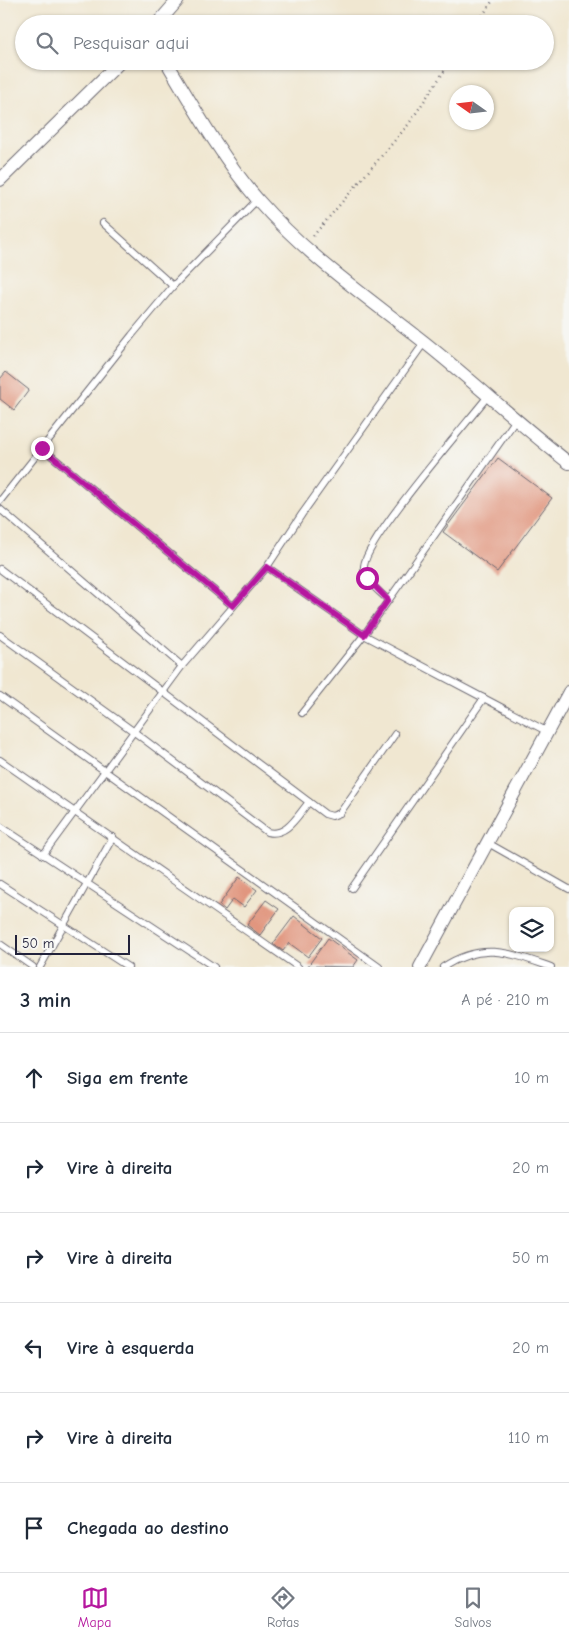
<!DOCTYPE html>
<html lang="pt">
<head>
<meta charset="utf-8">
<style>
  :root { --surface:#fff; --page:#f2f2f3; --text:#1f2937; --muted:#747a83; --line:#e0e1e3; --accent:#b5179e }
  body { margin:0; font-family:"Comic Neue",sans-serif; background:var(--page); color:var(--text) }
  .controls { position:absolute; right:15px; bottom:15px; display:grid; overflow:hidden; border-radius:10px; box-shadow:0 1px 4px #0004 }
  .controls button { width:45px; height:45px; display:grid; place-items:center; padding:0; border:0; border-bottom:1px solid var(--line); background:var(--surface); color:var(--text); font:25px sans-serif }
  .compass { position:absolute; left:449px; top:85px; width:45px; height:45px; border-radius:50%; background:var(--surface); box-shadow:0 1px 4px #0004; rotate:284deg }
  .scale { position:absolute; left:15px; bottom:12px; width:115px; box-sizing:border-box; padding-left:5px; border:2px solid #22223b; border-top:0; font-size:14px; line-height:18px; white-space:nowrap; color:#22223b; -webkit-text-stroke:4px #f6f6f2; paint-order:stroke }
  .stop { position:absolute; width:15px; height:15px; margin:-11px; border:4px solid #b5179e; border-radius:50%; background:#fff }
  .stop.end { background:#b5179e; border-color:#fff; box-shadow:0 1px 5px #0008 }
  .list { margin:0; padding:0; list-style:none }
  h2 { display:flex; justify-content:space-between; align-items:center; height:65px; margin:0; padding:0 20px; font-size:21px }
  h2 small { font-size:16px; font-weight:400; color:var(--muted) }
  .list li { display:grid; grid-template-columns:32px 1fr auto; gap:15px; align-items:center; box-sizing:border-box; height:90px; padding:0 20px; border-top:1px solid var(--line) }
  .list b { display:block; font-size:19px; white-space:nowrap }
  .list em { font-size:16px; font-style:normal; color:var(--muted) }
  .icon { flex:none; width:28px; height:28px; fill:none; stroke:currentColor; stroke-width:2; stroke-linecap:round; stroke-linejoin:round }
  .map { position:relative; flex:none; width:569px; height:967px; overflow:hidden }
  .search { position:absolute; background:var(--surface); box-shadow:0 1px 4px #0004; left:15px; right:15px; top:15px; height:55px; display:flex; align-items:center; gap:12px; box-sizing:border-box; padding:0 18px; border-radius:28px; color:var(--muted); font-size:19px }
  .sheet { height:605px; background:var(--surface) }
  nav { display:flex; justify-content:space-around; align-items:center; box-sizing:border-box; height:70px; border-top:1px solid var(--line); background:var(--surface); font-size:14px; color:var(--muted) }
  nav a { display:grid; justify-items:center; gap:2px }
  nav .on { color:var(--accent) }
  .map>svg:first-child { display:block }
</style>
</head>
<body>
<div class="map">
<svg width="569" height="967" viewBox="0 0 569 967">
  <rect width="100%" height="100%" fill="#f6f6f2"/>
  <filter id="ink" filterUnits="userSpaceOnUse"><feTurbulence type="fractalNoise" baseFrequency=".02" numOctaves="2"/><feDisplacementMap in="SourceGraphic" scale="10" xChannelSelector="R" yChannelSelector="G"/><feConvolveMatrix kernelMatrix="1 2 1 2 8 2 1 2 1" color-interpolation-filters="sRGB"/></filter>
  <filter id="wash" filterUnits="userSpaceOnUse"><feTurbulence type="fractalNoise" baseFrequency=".0096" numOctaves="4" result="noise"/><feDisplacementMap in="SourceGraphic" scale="20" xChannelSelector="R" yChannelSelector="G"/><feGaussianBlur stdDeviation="1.12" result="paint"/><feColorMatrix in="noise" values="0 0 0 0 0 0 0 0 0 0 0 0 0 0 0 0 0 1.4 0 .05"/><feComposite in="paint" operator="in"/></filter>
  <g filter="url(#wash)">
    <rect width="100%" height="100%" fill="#f0e7d1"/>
    <g id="blocks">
      <g fill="#e1967f">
        <path d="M 6,372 L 29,390 L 14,410 L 0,399 L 0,379 Z"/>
        <path d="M 498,458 L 552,498 L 497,572 L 443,532 Z"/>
        <path d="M 239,877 L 257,890 L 244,907 L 233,899 L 225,910 L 219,905 Z"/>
        <path d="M 266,900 L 279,909 L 260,935 L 247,925 Z"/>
        <path d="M 294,916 L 322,938 L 308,957 L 289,943 L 283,951 L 273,944 Z"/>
        <path d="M 328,938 L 358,960 L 353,967 L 308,966 Z"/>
      </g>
    </g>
  </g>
  <g filter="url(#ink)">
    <use href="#blocks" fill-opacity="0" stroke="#6a6770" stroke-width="1"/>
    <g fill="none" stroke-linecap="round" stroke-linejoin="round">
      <g stroke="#6a6770" stroke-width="8">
        <g id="lane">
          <path d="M 103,223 L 173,286"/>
          <path d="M 42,448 L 233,606"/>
          <path d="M 0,501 L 132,335 L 173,286 L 258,199"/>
          <path d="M 0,509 L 182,666"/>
          <path d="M 267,567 L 364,635 L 548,732"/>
          <path d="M 0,569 L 325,814 L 332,816 L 340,813 L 395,734"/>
          <path d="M 388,600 C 379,591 363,580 364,566 C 366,539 466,424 488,396"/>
          <path d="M 0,635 L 133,731 L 267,832 C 287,837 297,816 309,802"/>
          <path d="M 0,696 L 379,967"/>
          <path d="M 302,713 L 364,635 L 515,421"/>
          <path d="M 0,760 L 298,967"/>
          <path d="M 0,826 L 214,967"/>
          <path d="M 488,843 L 569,889"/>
          <path d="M 43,855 L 182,666 L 267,567 L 302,514 L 424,343"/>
          <path d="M 0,884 L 128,967"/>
          <path d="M 352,888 L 484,698"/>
          <path d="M 0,944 L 33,967"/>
          <path d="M 40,967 L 113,837"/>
          <path d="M 443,967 C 483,941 510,953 551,967"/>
        </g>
      </g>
      <g stroke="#6a6770" stroke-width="14">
        <g id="street">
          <path d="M 157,24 L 178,0"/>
          <path d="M 166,61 C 194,108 222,158 258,200 C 306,255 367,297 424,342 C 473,381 519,424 569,463"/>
          <path d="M 0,180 L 121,61"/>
          <path d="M 420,967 L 569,692"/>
        </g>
      </g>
      <g stroke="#6a6770" stroke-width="2.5" stroke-dasharray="1 4" stroke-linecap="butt">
        <path d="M 477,24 L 493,0"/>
        <path d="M 313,236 L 408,125 L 451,61"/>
      </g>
      <use href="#lane" stroke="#fff" stroke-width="6"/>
      <use href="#street" stroke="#fff" stroke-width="12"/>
    </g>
  </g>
  <g fill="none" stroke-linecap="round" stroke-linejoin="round" filter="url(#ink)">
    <path stroke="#b5179e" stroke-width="6" d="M 42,448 L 233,606 L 267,567 L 364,635 L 388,600 L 367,578"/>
  </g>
</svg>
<div class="controls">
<button><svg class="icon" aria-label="layers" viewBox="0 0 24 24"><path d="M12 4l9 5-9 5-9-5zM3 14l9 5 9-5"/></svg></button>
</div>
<svg class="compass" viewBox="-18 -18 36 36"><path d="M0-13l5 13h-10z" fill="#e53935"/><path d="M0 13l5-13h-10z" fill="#747a83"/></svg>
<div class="scale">50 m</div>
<div class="stop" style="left:367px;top:578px"></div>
<div class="stop end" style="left:42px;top:448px"></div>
<div class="search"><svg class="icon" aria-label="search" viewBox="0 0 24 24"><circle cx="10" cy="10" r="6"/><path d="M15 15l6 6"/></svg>Pesquisar aqui</div>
</div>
<section class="sheet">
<h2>3 min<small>A pé · 210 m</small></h2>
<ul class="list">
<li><svg class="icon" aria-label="ahead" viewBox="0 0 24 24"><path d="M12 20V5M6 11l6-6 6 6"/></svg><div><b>Siga em frente</b></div><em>10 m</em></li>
<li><svg class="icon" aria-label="right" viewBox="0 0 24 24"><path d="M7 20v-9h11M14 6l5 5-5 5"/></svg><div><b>Vire à direita</b></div><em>20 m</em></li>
<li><svg class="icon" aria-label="right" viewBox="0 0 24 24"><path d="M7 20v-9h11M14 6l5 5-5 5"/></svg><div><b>Vire à direita</b></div><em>50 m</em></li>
<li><svg class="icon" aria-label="left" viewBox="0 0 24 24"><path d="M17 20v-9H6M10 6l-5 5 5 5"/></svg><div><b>Vire à esquerda</b></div><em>20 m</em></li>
<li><svg class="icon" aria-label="right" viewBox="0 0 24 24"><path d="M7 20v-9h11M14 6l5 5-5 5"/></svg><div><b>Vire à direita</b></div><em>110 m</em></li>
<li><svg class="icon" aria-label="arrive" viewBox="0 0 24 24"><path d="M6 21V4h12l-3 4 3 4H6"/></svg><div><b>Chegada ao destino</b></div></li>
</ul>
</section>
<nav>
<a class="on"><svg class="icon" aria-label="map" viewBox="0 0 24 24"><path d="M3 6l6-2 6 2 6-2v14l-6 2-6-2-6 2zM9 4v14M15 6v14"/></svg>Mapa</a>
<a><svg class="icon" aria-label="directions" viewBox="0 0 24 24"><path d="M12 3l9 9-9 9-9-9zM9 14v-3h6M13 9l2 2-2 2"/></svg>Rotas</a>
<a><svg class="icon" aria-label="saved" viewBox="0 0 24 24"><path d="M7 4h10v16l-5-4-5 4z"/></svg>Salvos</a>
</nav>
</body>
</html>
